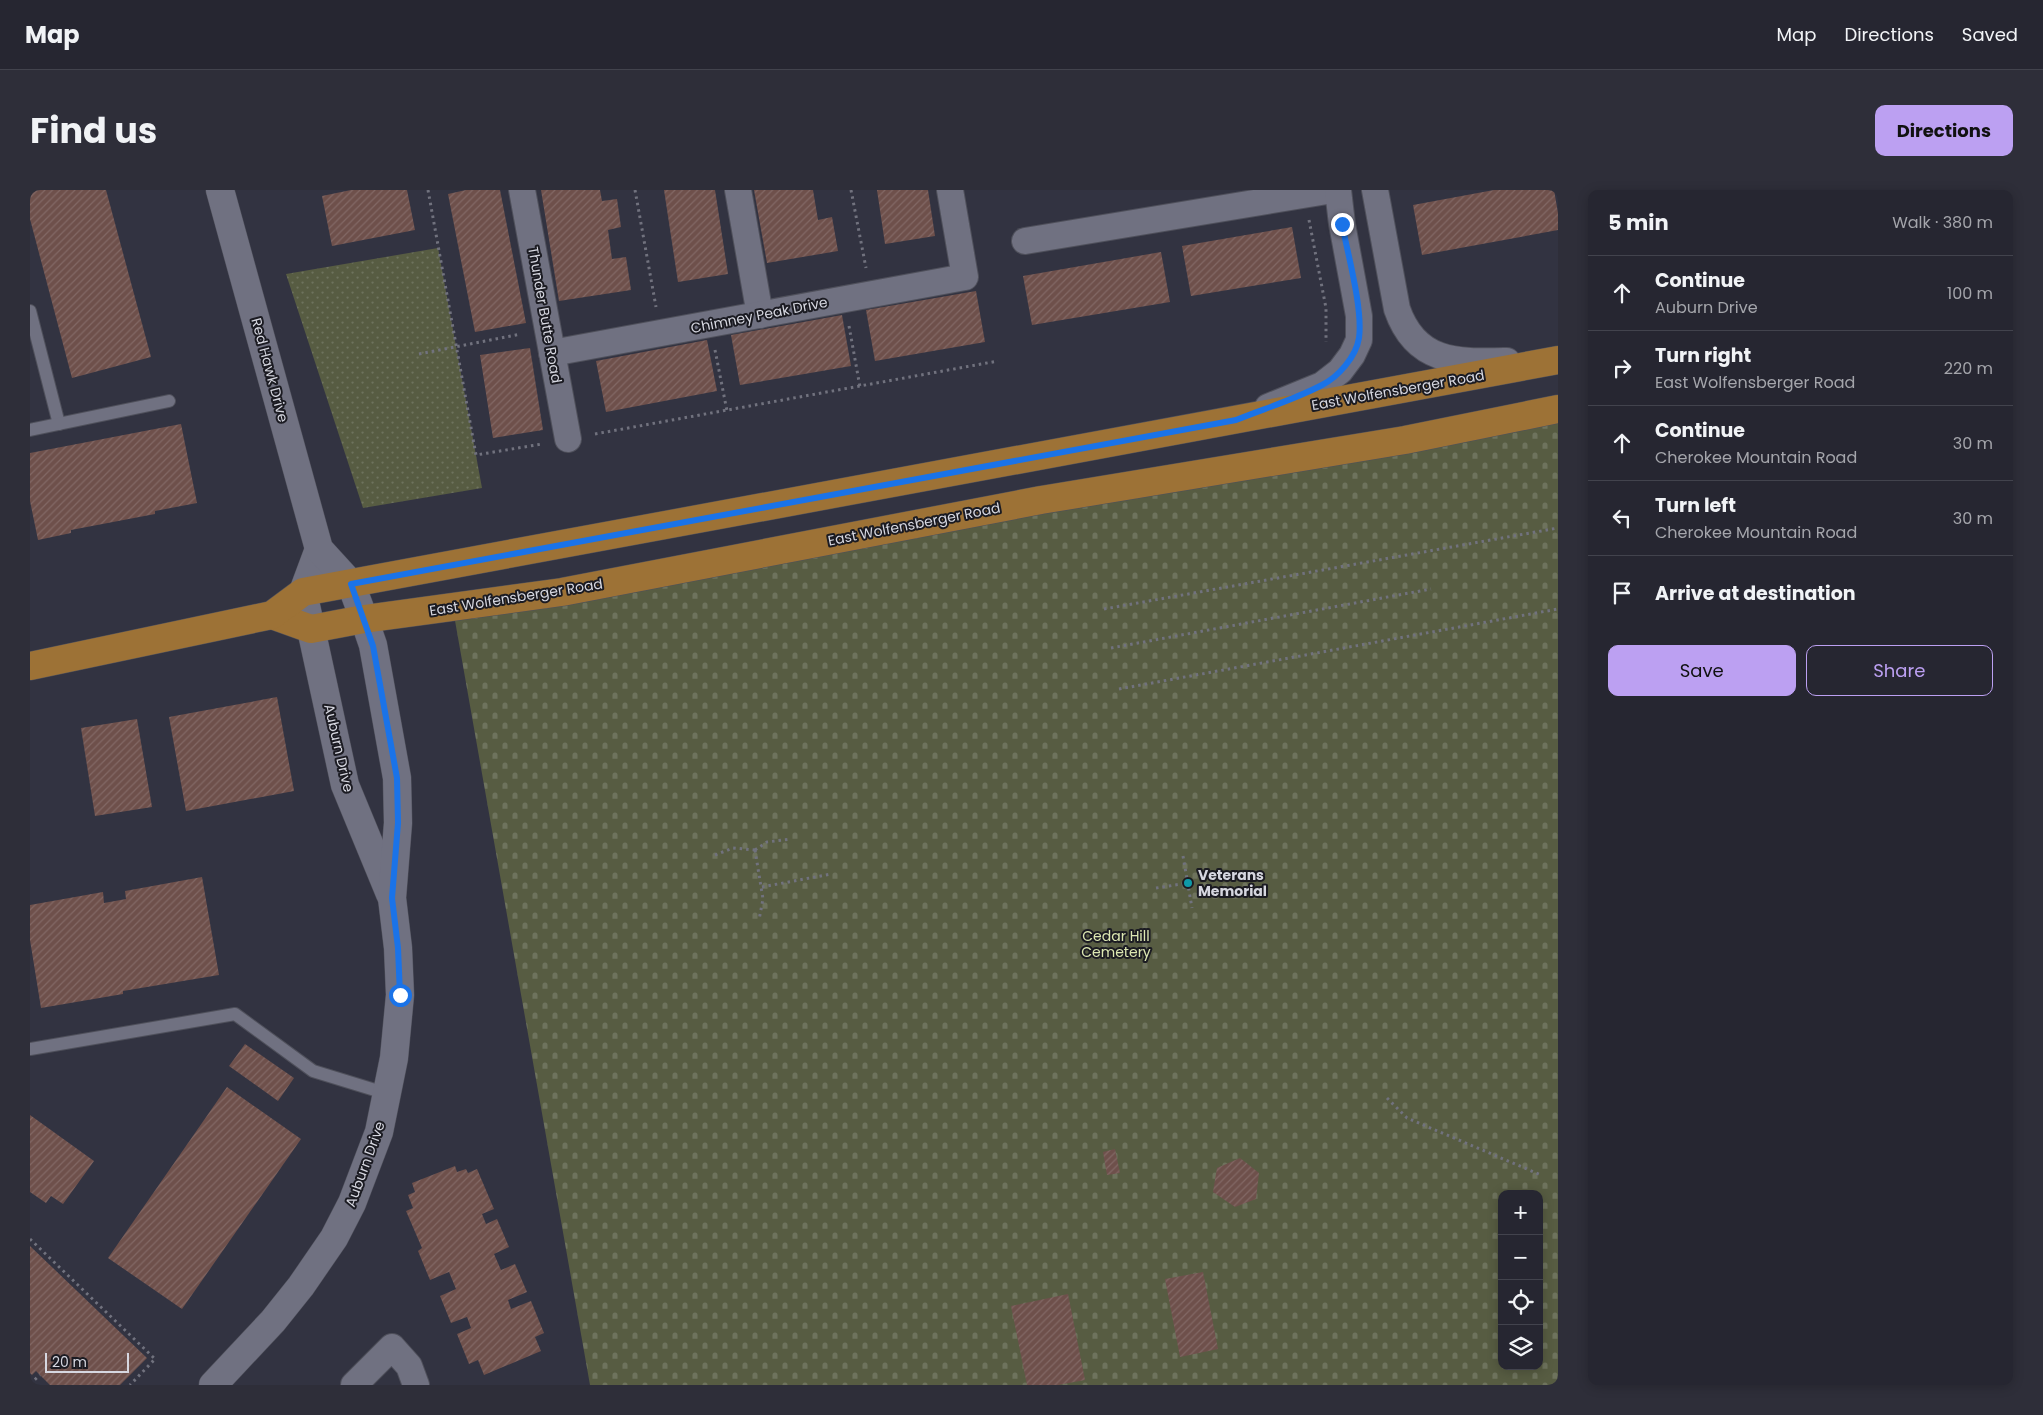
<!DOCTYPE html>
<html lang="en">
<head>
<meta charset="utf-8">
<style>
  :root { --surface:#262631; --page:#2e2e39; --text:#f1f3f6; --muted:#a4a5ab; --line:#42434d; --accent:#bca0f2 }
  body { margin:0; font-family:Poppins,sans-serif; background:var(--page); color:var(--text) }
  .controls { position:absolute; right:15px; bottom:15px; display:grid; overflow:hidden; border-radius:10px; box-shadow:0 2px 12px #0003 }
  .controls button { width:45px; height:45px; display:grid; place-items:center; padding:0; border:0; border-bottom:1px solid var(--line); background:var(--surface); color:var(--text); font:25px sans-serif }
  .scale { position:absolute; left:15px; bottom:12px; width:84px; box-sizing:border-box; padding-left:5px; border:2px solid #d6d7e0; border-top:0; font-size:14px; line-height:18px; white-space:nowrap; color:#d6d7e0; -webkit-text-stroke:4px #1b1b22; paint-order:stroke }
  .stop { position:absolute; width:15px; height:15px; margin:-11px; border:4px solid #1a73e8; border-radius:50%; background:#fff }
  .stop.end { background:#1a73e8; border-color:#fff; box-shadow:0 1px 5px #0008 }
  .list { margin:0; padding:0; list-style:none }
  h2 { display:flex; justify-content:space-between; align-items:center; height:65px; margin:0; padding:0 20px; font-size:21px }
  h2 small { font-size:16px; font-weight:400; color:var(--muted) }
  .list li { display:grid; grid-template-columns:32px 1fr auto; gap:15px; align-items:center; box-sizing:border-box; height:75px; padding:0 20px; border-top:1px solid var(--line) }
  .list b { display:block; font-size:19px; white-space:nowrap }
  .list p { margin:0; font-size:16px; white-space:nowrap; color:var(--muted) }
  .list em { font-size:16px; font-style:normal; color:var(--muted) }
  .actions { display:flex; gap:10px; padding:15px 20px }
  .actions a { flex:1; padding:11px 0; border:1px solid var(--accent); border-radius:10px; text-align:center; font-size:18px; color:var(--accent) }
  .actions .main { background:var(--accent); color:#111 }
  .icon { flex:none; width:28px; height:28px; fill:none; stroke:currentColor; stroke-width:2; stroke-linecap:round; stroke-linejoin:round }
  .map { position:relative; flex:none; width:1528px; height:1195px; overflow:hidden; border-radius:10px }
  header { display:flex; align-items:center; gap:30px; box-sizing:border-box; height:70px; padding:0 25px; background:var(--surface); border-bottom:1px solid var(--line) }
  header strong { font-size:24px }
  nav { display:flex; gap:28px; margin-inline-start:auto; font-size:18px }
  .intro { display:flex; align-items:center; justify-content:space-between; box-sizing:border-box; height:120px; padding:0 30px }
  h1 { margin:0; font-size:35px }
  .button { padding:12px 22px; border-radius:10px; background:var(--accent); color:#111; font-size:18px; font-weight:700 }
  main { display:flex; gap:30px; padding:0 30px }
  aside { flex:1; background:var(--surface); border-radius:10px; box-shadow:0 2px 12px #0003 }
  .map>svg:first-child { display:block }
</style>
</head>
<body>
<header>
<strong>Map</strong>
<nav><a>Map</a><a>Directions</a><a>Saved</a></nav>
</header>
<div class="intro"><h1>Find us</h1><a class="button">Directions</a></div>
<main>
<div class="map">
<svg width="1528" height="1195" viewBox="0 0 1528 1195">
  <defs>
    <pattern id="grass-dots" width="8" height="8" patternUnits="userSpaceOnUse" patternTransform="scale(1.25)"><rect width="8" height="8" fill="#575c42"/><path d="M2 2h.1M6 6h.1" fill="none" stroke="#6e735d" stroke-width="1.8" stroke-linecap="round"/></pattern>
    <pattern id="cemetery-stones" width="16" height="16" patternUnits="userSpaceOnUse" patternTransform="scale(1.25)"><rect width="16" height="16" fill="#575c42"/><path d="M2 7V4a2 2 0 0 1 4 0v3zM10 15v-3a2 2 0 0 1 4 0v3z" fill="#6e735d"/></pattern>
    <pattern id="building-hatch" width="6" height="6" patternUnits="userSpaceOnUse" patternTransform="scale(1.25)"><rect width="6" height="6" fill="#6e504b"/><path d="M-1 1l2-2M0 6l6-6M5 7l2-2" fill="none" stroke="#826865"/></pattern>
  </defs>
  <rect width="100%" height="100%" fill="#323341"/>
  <path fill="url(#grass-dots)" d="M 408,58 L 452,298 L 333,318 L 256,84 Z"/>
  <path fill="url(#cemetery-stones)" fill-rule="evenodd" d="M 1528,231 L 1528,1195 L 560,1195 L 424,425 ZM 1472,1004 L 1509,1004 L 1509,1176 L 1472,1176 Z"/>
  <g fill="url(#building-hatch)">
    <path d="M 0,0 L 76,0 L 121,167 L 42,188 L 0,29 Z"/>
    <path d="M 321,0 L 377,0 L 385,40 L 302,56 L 292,6 Z"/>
    <path d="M 436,0 L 470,0 L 496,133 L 445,142 L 418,4 Z"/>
    <path d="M 511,0 L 570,0 L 572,11 L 587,9 L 591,37 L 578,40 L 582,69 L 596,67 L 601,100 L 529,111 Z"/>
    <path d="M 634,0 L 685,0 L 698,84 L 648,92 Z"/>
    <path d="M 724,0 L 783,0 L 788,30 L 802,27 L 808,61 L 737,73 Z"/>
    <path d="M 847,0 L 898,0 L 905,46 L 855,54 Z"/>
    <path d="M 1464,0 L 1524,0 L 1528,23 L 1528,40 L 1392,65 L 1383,15 Z"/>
    <path d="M 1262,37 L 1271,88 L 1161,106 L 1152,56 Z"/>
    <path d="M 1131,62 L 1140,112 L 1002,135 L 993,86 Z"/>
    <path d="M 946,101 L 955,152 L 845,171 L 836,120 Z"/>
    <path d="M 812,125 L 821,176 L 710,195 L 701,145 Z"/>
    <path d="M 677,150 L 687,201 L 576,222 L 566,171 Z"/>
    <path d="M 500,158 L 513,240 L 463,248 L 450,165 Z"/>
    <path d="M 151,234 L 167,313 L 125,321 L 125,324 L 41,340 L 41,343 L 8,350 L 0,311 L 0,263 Z"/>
    <path d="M 247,507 L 264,601 L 156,621 L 139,527 Z"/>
    <path d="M 107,529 L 122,617 L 65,626 L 51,538 Z"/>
    <path d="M 172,687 L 189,785 L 93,801 L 93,804 L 11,818 L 0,750 L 0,715 L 73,702 L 74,713 L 96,709 L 95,701 Z"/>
    <path d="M 215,854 L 264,888 L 248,911 L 199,876 Z"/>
    <path d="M 197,897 L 271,949 L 152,1119 L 78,1068 Z"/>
    <path d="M 0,925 L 64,971 L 33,1014 L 21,1006 L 16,1013 L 0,1002 Z"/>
    <path d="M 1085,959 L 1090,983 L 1077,985 L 1073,962 Z"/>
    <path d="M 1210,968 L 1229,983 L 1226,1009 L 1205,1017 L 1183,1002 L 1187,978 Z"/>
    <path d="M 425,976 L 427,982 L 436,979 L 438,983 L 447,979 L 464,1019 L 452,1024 L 456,1034 L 467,1029 L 479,1057 L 464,1064 L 471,1080 L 485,1074 L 497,1102 L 478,1110 L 481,1119 L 501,1111 L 514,1143 L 505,1147 L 511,1161 L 454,1185 L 448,1170 L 439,1174 L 427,1144 L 441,1138 L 437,1127 L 421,1133 L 410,1106 L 426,1099 L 419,1082 L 400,1090 L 388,1061 L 392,1058 L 376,1021 L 383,1018 L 378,1005 L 385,1002 L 382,993 Z"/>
    <path d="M 0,1056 L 117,1168 L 90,1195 L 20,1195 L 6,1181 L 2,1185 L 0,1183 Z"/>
    <path d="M 1173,1082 L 1188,1159 L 1150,1167 L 1135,1089 Z"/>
    <path d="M 1038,1104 L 1055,1190 L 1028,1195 L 997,1195 L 981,1116 Z"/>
  </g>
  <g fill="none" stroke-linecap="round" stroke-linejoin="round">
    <g stroke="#4f505b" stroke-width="14">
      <g id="service">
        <path d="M 0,121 L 29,234"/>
        <path d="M 0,240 L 139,211"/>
        <path d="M 0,859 L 205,824 L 283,881 L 358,904"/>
      </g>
    </g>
    <g stroke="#4f505b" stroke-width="28">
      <g id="minor">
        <path d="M 492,0 L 538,249"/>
        <path d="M 708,0 L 730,125"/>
        <path d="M 1345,0 L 1367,119 C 1386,174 1428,172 1477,171"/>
        <path d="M 995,51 L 1303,0"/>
        <path d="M 522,163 L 935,87 L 920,0"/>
        <path d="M 1238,217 L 1292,195 L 1310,181 L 1322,165 L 1329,150 L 1329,126 L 1312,34 L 1308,0"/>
        <path d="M 324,1195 L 362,1157 L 379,1176 L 386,1195"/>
      </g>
    </g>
    <g stroke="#4f505b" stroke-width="29">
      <g id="tertiary">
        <path d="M 289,359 L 273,402 L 315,595 L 360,704"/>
        <path d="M 183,1195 L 243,1131 L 271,1096 L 304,1048 L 322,1013 L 349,942 L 364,868 L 370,805 L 368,758 L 362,708 L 368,633 L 367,588 L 343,455 L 334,429 L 321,394 L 289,359 L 190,0"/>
      </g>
    </g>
    <g stroke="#4f505b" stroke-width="29">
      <g id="primary">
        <path d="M 242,425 L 281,439 L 334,429 L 532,402 L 1011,310 L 1375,250 L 1528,219"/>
        <path d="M 0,476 L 242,425 L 273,402 L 1528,170"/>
      </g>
    </g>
    <g stroke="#71727e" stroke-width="3" stroke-dasharray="2.5 4" stroke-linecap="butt">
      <path d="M 398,0 L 446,265 L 512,254"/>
      <path d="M 605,0 L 626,117"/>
      <path d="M 821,0 L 836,78"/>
      <path d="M 1279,30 L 1296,118 L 1296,152"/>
      <path d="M 819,136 L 830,197"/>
      <path d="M 685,160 L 697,221"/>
      <path d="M 389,164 L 491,144"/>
      <path d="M 565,244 L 968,171"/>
      <path d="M 1074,419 L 1528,338"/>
      <path d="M 1081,458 L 1401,399"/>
      <path d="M 1089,499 L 1528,419"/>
      <path d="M 725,660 L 733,709 L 729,730"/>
      <path d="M 725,660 L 737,652 L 761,649"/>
      <path d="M 685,665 L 703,658 L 725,660"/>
      <path d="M 1153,666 L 1162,718"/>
      <path d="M 732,697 L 801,684"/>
      <path d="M 1126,698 L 1158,693"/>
      <path d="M 1357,908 L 1377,928 L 1511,985"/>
      <path d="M 0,1049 L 125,1169 L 100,1195"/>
      <path d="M 0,1194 L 10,1185"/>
    </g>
    <use href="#service" stroke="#707181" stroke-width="12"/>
    <use href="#minor" stroke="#707181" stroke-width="26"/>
    <use href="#tertiary" stroke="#707181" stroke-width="28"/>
    <use href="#primary" stroke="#9d7236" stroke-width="28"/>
  </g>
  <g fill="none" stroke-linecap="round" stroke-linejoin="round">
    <path stroke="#1a73e8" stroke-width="6" d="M 370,805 L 368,758 L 362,708 L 368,633 L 367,588 L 343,456 L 321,394 L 1206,230 C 1233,219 1266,209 1292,195 C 1308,187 1326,167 1329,148 C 1333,119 1318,65 1312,34"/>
  </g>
  <circle fill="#0f9aa8" stroke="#1b1b22" stroke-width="2" cx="1158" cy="693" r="5"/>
  <g text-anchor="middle" stroke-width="4" stroke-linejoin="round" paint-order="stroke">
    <g font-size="14" fill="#d6d7e0" stroke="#1b1b22">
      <text transform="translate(515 125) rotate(80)" y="5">Thunder Butte Road</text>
      <text transform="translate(729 125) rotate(-11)" y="5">Chimney Peak Drive</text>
      <text transform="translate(240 180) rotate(75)" y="5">Red Hawk Drive</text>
      <text transform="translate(1368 200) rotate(-10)" y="5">East Wolfensberger Road</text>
      <text transform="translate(884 334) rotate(-11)" y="5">East Wolfensberger Road</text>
      <text transform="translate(486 407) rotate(-9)" y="5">East Wolfensberger Road</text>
      <text transform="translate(309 558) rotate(77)" y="5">Auburn Drive</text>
      <text transform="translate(335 974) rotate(-70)" y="5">Auburn Drive</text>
    </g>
    <g font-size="14" font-weight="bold" fill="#d6d7e0" stroke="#1b1b22" text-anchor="start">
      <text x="1168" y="690">Veterans<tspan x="1168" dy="16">Memorial</tspan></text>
    </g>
    <g font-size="14" fill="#dde8b2" stroke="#1b1b22">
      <text x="1086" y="751">Cedar Hill<tspan x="1086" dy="16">Cemetery</tspan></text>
    </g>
  </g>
</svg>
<div class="controls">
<button>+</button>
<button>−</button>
<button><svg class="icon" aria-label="locate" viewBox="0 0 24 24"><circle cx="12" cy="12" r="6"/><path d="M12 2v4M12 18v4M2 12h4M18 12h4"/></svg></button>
<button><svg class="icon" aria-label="layers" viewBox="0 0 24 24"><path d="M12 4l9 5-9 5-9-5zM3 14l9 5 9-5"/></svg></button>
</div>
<div class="scale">20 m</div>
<div class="stop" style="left:370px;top:805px"></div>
<div class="stop end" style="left:1312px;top:34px"></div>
</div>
<aside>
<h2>5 min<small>Walk · 380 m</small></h2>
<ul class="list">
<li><svg class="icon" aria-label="ahead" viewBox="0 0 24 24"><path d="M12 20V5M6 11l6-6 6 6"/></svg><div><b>Continue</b><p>Auburn Drive</p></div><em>100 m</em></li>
<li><svg class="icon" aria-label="right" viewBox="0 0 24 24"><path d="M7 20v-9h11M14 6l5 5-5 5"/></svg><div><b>Turn right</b><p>East Wolfensberger Road</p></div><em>220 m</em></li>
<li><svg class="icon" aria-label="ahead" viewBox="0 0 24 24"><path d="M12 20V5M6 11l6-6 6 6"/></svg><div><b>Continue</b><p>Cherokee Mountain Road</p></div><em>30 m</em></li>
<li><svg class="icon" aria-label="left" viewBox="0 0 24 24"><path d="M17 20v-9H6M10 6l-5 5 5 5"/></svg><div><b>Turn left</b><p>Cherokee Mountain Road</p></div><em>30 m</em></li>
<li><svg class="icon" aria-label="arrive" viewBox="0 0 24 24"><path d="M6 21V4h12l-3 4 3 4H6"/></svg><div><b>Arrive at destination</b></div></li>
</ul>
<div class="actions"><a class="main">Save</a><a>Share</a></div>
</aside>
</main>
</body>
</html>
